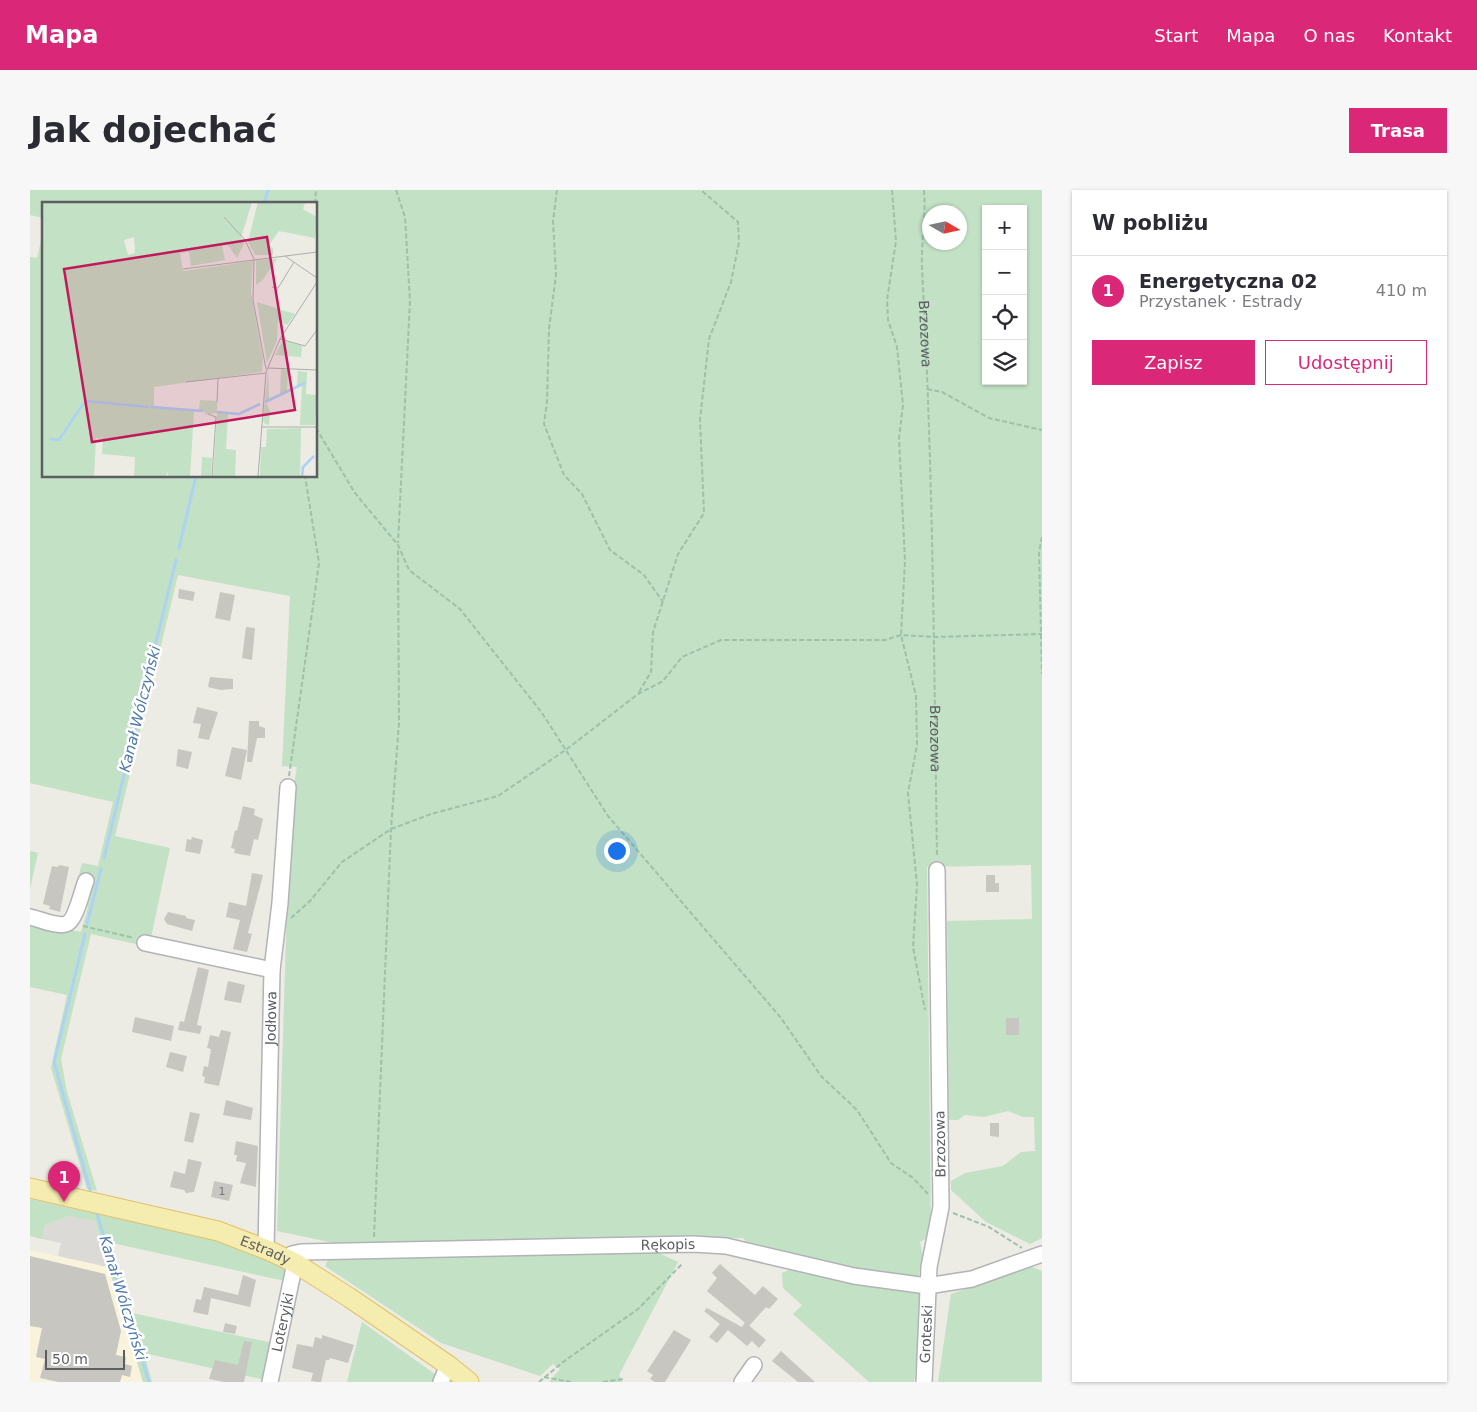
<!DOCTYPE html>
<html lang="pl">
<head>
<meta charset="utf-8">
<style>
  :root { --surface:#fff; --page:#f7f7f7; --text:#2b2b33; --muted:#7c7c81; --line:#e1e1e2; --accent:#db2777 }
  body { margin:0; font-family:"DejaVu Sans",sans-serif; background:var(--page); color:var(--text) }
  .controls { position:absolute; right:15px; top:15px; display:grid; overflow:hidden; border-radius:0px; box-shadow:0 1px 4px #0004 }
  .controls button { width:45px; height:45px; display:grid; place-items:center; padding:0; border:0; border-bottom:1px solid var(--line); background:var(--surface); color:var(--text); font:25px sans-serif }
  .compass { position:absolute; left:892px; top:15px; width:45px; height:45px; border-radius:50%; background:var(--surface); box-shadow:0 1px 4px #0004; rotate:99deg }
  .scale { position:absolute; left:15px; bottom:12px; width:80px; box-sizing:border-box; padding-left:5px; border:2px solid #5c5e62; border-top:0; font-size:14px; line-height:18px; white-space:nowrap; color:#5c5e62; -webkit-text-stroke:4px #fff; paint-order:stroke }
  .you { position:absolute; left:586px; top:660px; width:18px; height:18px; margin:-12px; border:4px solid #fff; border-radius:50%; background:#1a73e8; box-shadow:0 0 0 8px #1a73e833 }
  .badge { display:grid; place-items:center; width:32px; height:32px; border-radius:50%; background:var(--accent); color:#fff; font-size:16px; font-weight:700 }
  .pin { position:absolute; translate:-50% -41px; filter:drop-shadow(0 1px 2px #0008) }
  .pin::after { content:''; position:absolute; top:26px; width:18px; height:15px; background:inherit; clip-path:polygon(0 0,100% 0,50% 100%) }
  .list { margin:0; padding:0; list-style:none }
  h2 { display:flex; justify-content:space-between; align-items:center; height:65px; margin:0; padding:0 20px; font-size:21px }
  h2 small { font-size:16px; font-weight:400; color:var(--muted) }
  .list li { display:grid; grid-template-columns:32px 1fr auto; gap:15px; align-items:center; box-sizing:border-box; height:70px; padding:0 20px; border-top:1px solid var(--line) }
  .list b { display:block; font-size:19px; white-space:nowrap }
  .list p { margin:0; font-size:16px; white-space:nowrap; color:var(--muted) }
  .list em { font-size:16px; font-style:normal; color:var(--muted) }
  .actions { display:flex; gap:10px; padding:15px 20px }
  .actions a { flex:1; padding:11px 0; border:1px solid var(--accent); border-radius:0px; text-align:center; font-size:18px; color:var(--accent) }
  .actions .main { background:var(--accent); color:#fff }
  .icon { flex:none; width:28px; height:28px; fill:none; stroke:currentColor; stroke-width:2; stroke-linecap:round; stroke-linejoin:round }
  .map { position:relative; flex:none; width:1012px; height:1192px; overflow:hidden; border-radius:0px }
  header { display:flex; align-items:center; gap:30px; box-sizing:border-box; height:70px; padding:0 25px; background:var(--accent); color:#fff }
  header strong { font-size:24px }
  nav { display:flex; gap:28px; margin-inline-start:auto; font-size:18px }
  .intro { display:flex; align-items:center; justify-content:space-between; box-sizing:border-box; height:120px; padding:0 30px }
  h1 { margin:0; font-size:35px }
  .button { padding:12px 22px; border-radius:0px; background:var(--accent); color:#fff; font-size:18px; font-weight:700 }
  main { display:flex; gap:30px; padding:0 30px }
  aside { flex:1; background:var(--surface); border-radius:0px; box-shadow:0 1px 4px #0004 }
  .map>svg:first-child { display:block }
</style>
</head>
<body>
<header>
<strong>Mapa</strong>
<nav><a>Start</a><a>Mapa</a><a>O nas</a><a>Kontakt</a></nav>
</header>
<div class="intro"><h1>Jak dojechać</h1><a class="button">Trasa</a></div>
<main>
<div class="map">
<svg width="1012" height="1192" viewBox="0 0 1012 1192">
  <rect width="100%" height="100%" fill="#ecebe4"/>
  <path fill="#f9f3dc" d="M 0,1060 L 78,1077 L 113,1192 L 0,1192 Z"/>
  <path fill="#dbdad6" d="M 38,1026 L 65,1031 L 78,1077 L 28,1066 L 31,1053 L 12,1049 L 15,1035 Z"/>
  <g fill="#c3e1c4" fill-rule="evenodd">
    <path d="M 0,0 L 1012,0 L 1012,1048 L 1000,1054 L 956,1032 L 921,1000 L 921,991 L 935,983 L 973,976 L 991,962 L 1005,961 L 1004,927 L 993,927 L 978,921 L 954,927 L 935,925 L 928,930 L 919,930 L 917,731 L 1002,729 L 1001,675 L 897,677 L 901,1046 L 890,1052 L 893,1066 L 888,1087 L 866,1087 L 722,1059 L 713,1048 L 318,1056 L 247,1041 L 260,617 L 267,577 L 252,576 L 260,406 L 148,385 L 85,646 L 140,658 L 119,757 L 61,744 L 31,869 L 37,902 L 67,1001 L 57,999 L 21,878 L 37,805 L 0,797 L 0,731 L 51,742 L 58,717 L 54,715 L 60,687 L 49,684 L 52,673 L 68,676 L 83,612 L 0,593 L 0,67 L 7,68 L 14,38 L 14,286 L 286,286 L 286,14 L 14,14 L 14,28 L 0,25 ZM 956,19 L 993,19 L 993,191 L 956,191 ZM 899,22 L 929,22 L 929,52 L 899,52 Z"/>
    <path d="M 0,661 L 8,663 L 0,699 Z"/>
    <path d="M 0,1009 L 194,1051 L 257,1078 L 255,1091 L 82,1053 L 102,1123 L 243,1153 L 235,1190 L 114,1163 L 122,1192 L 113,1192 L 65,1031 L 38,1026 L 15,1035 L 12,1049 L 0,1046 Z"/>
    <path d="M 624,1061 L 648,1072 L 589,1185 L 593,1192 L 519,1192 L 530,1179 L 523,1174 L 510,1186 L 411,1153 L 295,1076 L 298,1070 Z"/>
    <path d="M 1002,1077 L 1012,1081 L 1012,1192 L 908,1192 L 921,1104 Z"/>
    <path d="M 759,1080 L 892,1104 L 891,1132 L 884,1192 L 839,1192 L 763,1124 L 772,1115 L 753,1098 L 752,1083 Z"/>
    <path d="M 332,1132 L 409,1187 L 407,1192 L 317,1192 Z"/>
  </g>
  <g fill="none" stroke-linecap="round" stroke-linejoin="round">
    <g stroke="#acd2f4" stroke-width="3">
      <path d="M 234,14 L 238,0"/>
      <path d="M 149,358 L 166,286"/>
      <path d="M 74,668 L 146,370"/>
      <path d="M 57,734 L 71,679"/>
      <path d="M 55,744 L 24,872 L 60,1000"/>
      <path d="M 67,1024 L 119,1192"/>
    </g>
  </g>
  <g fill="#c8c6c0">
    <path d="M 149,399 L 165,402 L 163,411 L 148,408 Z"/>
    <path d="M 190,402 L 205,405 L 200,431 L 185,428 Z"/>
    <path d="M 216,437 L 225,438 L 222,470 L 212,468 Z"/>
    <path d="M 180,487 L 203,489 L 203,499 L 190,500 L 178,497 Z"/>
    <path d="M 167,517 L 188,522 L 179,550 L 168,548 L 171,534 L 163,533 Z"/>
    <path d="M 219,531 L 229,531 L 229,536 L 235,538 L 235,548 L 227,548 L 222,572 L 217,572 Z"/>
    <path d="M 202,557 L 217,560 L 211,590 L 195,586 Z"/>
    <path d="M 148,559 L 162,562 L 158,579 L 146,576 Z"/>
    <path d="M 213,616 L 225,619 L 224,625 L 233,629 L 228,650 L 224,649 L 220,666 L 204,663 L 205,659 L 201,658 L 205,640 L 207,641 Z"/>
    <path d="M 162,647 L 173,650 L 170,664 L 155,661 L 157,649 L 161,650 Z"/>
    <path d="M 29,675 L 39,677 L 30,722 L 19,719 L 20,716 L 13,714 L 22,676 L 28,677 Z"/>
    <path d="M 222,683 L 233,685 L 218,743 L 222,744 L 217,762 L 203,759 L 210,730 L 196,727 L 199,712 L 216,716 Z"/>
    <path d="M 956,685 L 965,685 L 965,693 L 969,693 L 969,702 L 956,702 Z"/>
    <path d="M 138,722 L 156,726 L 156,728 L 165,730 L 162,741 L 137,734 L 134,729 Z"/>
    <path d="M 168,777 L 179,780 L 167,835 L 172,836 L 170,844 L 148,840 L 150,831 L 154,832 Z"/>
    <path d="M 198,791 L 215,795 L 211,813 L 194,810 Z"/>
    <path d="M 105,827 L 144,836 L 141,851 L 102,842 Z"/>
    <rect x="976" y="828" width="13" height="17"/>
    <path d="M 191,840 L 201,842 L 189,896 L 174,893 L 175,887 L 172,886 L 174,876 L 178,877 L 181,859 L 177,858 L 180,845 L 189,847 Z"/>
    <path d="M 140,862 L 157,866 L 153,882 L 136,877 Z"/>
    <path d="M 196,910 L 223,918 L 221,930 L 193,925 Z"/>
    <path d="M 160,922 L 170,924 L 163,953 L 154,951 Z"/>
    <path d="M 960,933 L 969,933 L 969,947 L 960,946 Z"/>
    <path d="M 206,951 L 228,956 L 226,997 L 210,993 L 216,973 L 206,971 L 207,965 L 204,965 Z"/>
    <path d="M 158,969 L 172,972 L 164,1002 L 156,1003 L 154,1000 L 140,997 L 144,981 L 155,984 Z"/>
    <path d="M 184,991 L 203,995 L 199,1011 L 181,1007 Z"/>
    <path d="M 0,1066 L 75,1084 L 91,1141 L 86,1165 L 96,1167 L 95,1174 L 102,1176 L 100,1187 L 92,1185 L 90,1192 L 28,1192 L 10,1188 L 15,1169 L 6,1167 L 12,1138 L 0,1136 Z"/>
    <path d="M 690,1074 L 725,1105 L 733,1096 L 748,1109 L 739,1119 L 736,1117 L 719,1136 L 677,1101 L 687,1088 L 682,1083 Z"/>
    <path d="M 213,1085 L 226,1090 L 220,1117 L 181,1108 L 178,1125 L 163,1122 L 166,1109 L 171,1110 L 174,1097 L 208,1105 Z"/>
    <path d="M 677,1118 L 712,1137 L 715,1132 L 736,1150 L 729,1158 L 722,1151 L 717,1156 L 698,1140 L 687,1153 L 679,1147 L 690,1134 L 674,1121 Z"/>
    <path d="M 195,1133 L 207,1136 L 205,1144 L 193,1142 Z"/>
    <path d="M 644,1140 L 661,1150 L 635,1192 L 625,1192 L 620,1189 L 623,1185 L 617,1181 Z"/>
    <path d="M 292,1145 L 324,1155 L 318,1173 L 300,1168 L 299,1170 L 296,1170 L 291,1192 L 287,1192 L 281,1191 L 283,1183 L 262,1178 L 267,1154 L 283,1157 L 285,1147 L 292,1149 Z"/>
    <path d="M 214,1151 L 222,1152 L 214,1192 L 194,1192 L 179,1189 L 185,1170 L 208,1175 Z"/>
    <path d="M 751,1161 L 763,1172 L 785,1192 L 768,1192 L 742,1171 Z"/>
  </g>
  <g fill="none" stroke-linecap="round" stroke-linejoin="round">
    <g stroke="#b1b3b7" stroke-width="18">
      <g id="minor">
        <path d="M 0,727 C 9,729 27,737 36,734 C 46,731 52,700 56,691"/>
        <path d="M 115,753 L 242,780"/>
        <path id="s2" d="M 236,1059 L 242,780 L 250,713 L 258,597"/>
        <path id="s3" d="M 256,1069 L 262,1064 L 271,1062 L 663,1054 L 696,1056 L 824,1086 L 897,1096 L 942,1089 L 1012,1064"/>
        <path id="s4" d="M 240,1192 L 265,1073"/>
        <path d="M 411,1192 L 418,1175"/>
        <path d="M 712,1192 L 724,1175"/>
        <path id="s5" d="M 894,1192 L 899,1077 L 911,1017 L 907,680"/>
      </g>
    </g>
    <g stroke="#e0c269" stroke-width="21">
      <g id="major">
        <path id="s6" d="M 0,998 L 188,1041 L 240,1061 L 265,1073 L 320,1108 L 418,1175 L 439,1192"/>
      </g>
    </g>
    <g stroke="#9dc1a9" stroke-width="2" stroke-dasharray="5 2.5" stroke-linecap="butt">
      <path d="M 366,0 L 375,27 L 380,111 L 368,353"/>
      <path d="M 527,0 L 523,31 L 526,85 L 519,139 L 517,211 L 514,234 L 534,285 L 552,304 L 580,360 L 614,385 L 633,412"/>
      <path d="M 862,0 L 866,51 L 857,110 L 858,130 L 867,157 L 873,215 L 869,248 L 875,371 L 871,445 L 886,506 L 887,555 L 878,603 L 887,695 L 883,757 L 895,820"/>
      <path id="s1" d="M 894,0 C 896,26 891,52 892,79 C 903,275 904,471 907,667"/>
      <path d="M 285,14 L 286,0"/>
      <path d="M 897,199 L 912,202 L 959,228 L 1012,240"/>
      <path d="M 286,238 L 325,303 L 368,355 L 379,380 L 430,419 L 512,523 L 578,626 L 751,828 L 791,886 L 827,920 L 861,973 L 883,988 L 898,1004"/>
      <path d="M 1012,347 L 1009,362 L 1012,484"/>
      <path d="M 609,502 L 621,482 L 623,442 L 648,364 L 674,323 L 670,230 L 679,149 L 701,92 L 709,52 L 708,32 L 671,0"/>
      <path d="M 259,586 L 289,373 L 275,286"/>
      <path d="M 261,728 L 280,711 L 312,672 L 361,639 L 401,624 L 468,606 L 537,559 L 608,504 L 633,491 L 652,467 L 691,450 L 855,450 L 871,445 L 904,447 L 1012,444"/>
      <path d="M 53,736 L 104,748"/>
      <path d="M 923,1023 L 959,1037 L 992,1058"/>
      <path d="M 344,1047 L 361,639 L 369,533 L 368,358"/>
      <path d="M 514,1187 L 541,1192"/>
      <path d="M 509,1192 L 533,1172 L 608,1119 L 652,1074"/>
      <path d="M 573,1192 L 593,1189"/>
    </g>
    <use href="#minor" stroke="#fff" stroke-width="15"/>
    <use href="#major" stroke="#f5ecb0" stroke-width="19"/>
  </g>
  <g text-anchor="middle" stroke-width="5" stroke-linejoin="round" paint-order="stroke">
    <g font-size="11" fill="#77787a">
      <text x="192" y="1005">1</text>
    </g>
    <g font-size="14" fill="#5c5e62" stroke="#fff">
      <text dy="5" stroke="none"><textPath href="#s1" startOffset="144">Brzozowa</textPath></text>
      <text dy="5" stroke="none"><textPath href="#s1" startOffset="549">Brzozowa</textPath></text>
      <text dy="5" stroke="none"><textPath href="#s2" startOffset="231">Jodłowa</textPath></text>
      <text transform="translate(910 954) rotate(-91)" y="5">Brzozowa</text>
      <text dy="5" stroke="none"><textPath href="#s3" startOffset="384">Rękopis</textPath></text>
      <text dy="5" stroke="none"><textPath href="#s6" startOffset="244">Estrady</textPath></text>
      <text dy="5" stroke="none"><textPath href="#s4" startOffset="61">Loteryjki</textPath></text>
      <text dy="5" stroke="none"><textPath href="#s5" startOffset="48">Groteski</textPath></text>
    </g>
    <g font-size="15" font-style="italic" fill="#4f79ac" stroke="#fff">
      <text transform="translate(110 519) rotate(-76)" y="5">Kanał Wólczyński</text>
      <text transform="translate(93 1108) rotate(73)" y="5">Kanał Wólczyński</text>
    </g>
  </g>
  <g transform="translate(12 12)">
    <rect width="275" height="275" fill="#ecebe4"/>
    <path d="M 0,0 L 210,0 L 199,36 L 202,41 L 195,56 L 186,43 L 180,44 L 183,58 L 149,64 L 147,50 L 138,51 L 141,69 L 211,59 L 209,90 L 221,157 L 220,170 L 112,185 L 112,204 L 157,208 L 158,198 L 175,199 L 175,209 L 197,211 L 218,201 L 199,212 L 186,212 L 184,247 L 194,248 L 193,275 L 171,275 L 175,211 L 163,213 L 163,210 L 152,209 L 148,275 L 127,275 L 125,270 L 124,275 L 92,275 L 93,255 L 60,252 L 61,237 L 54,236 L 52,275 L 0,275 ZM 92,35 L 93,51 L 86,53 L 82,38 ZM 216,0 L 263,0 L 261,7 L 275,15 L 273,36 L 237,29 L 227,43 L 231,46 L 231,53 L 213,53 L 206,40 ZM 235,57 L 220,79 L 214,83 L 214,58 ZM 215,100 L 253,112 L 245,123 L 236,118 L 235,139 L 225,161 ZM 241,138 L 260,144 L 259,155 L 233,153 ZM 226,167 L 227,197 L 238,192 L 239,167 L 246,168 L 245,189 L 255,184 L 256,169 L 265,170 L 264,192 L 275,193 L 273,223 L 258,223 L 260,183 L 224,201 L 228,209 L 227,223 L 223,222 L 221,219 ZM 259,226 L 258,275 L 218,275 L 219,245 L 224,245 L 225,227 ZM 160,255 L 170,256 L 169,275 L 159,275 Z" fill="#c3e1c4" fill-rule="evenodd"/>
    <path fill="none" stroke="#acd2f4" stroke-width="2.5" d="M 223,200 L 263,181M 109,205 L 161,209M 175,210 L 197,212 L 218,202M 7,237 L 17,238 L 43,199 L 107,205M 260,275 L 261,265 L 272,254"/>
    <path fill="none" stroke="#aeafac" stroke-width="1" d="M 182,15 L 203,38 L 212,57 L 211,98 L 224,167M 243,54 L 275,76M 141,67 L 275,50M 230,85 L 236,86 L 252,60M 238,137 L 263,144 L 275,128M 226,166 L 275,168M 144,180 L 224,171M 175,200 L 176,177M 166,212 L 174,215 L 170,275M 219,225 L 275,225M 216,275 L 224,170 L 238,137 L 275,80"/>
    <path fill="#c2185b" fill-opacity="0.15" stroke="#c2185b" stroke-width="2.5" d="M 225,35 L 253,208 L 50,240 L 22,67 Z"/>
    <rect width="275" height="275" fill="none" stroke="#5c5e62" stroke-width="2.5"/>
  </g>
</svg>
<div class="controls">
<button>+</button>
<button>−</button>
<button><svg class="icon" aria-label="locate" viewBox="0 0 24 24"><circle cx="12" cy="12" r="6"/><path d="M12 2v4M12 18v4M2 12h4M18 12h4"/></svg></button>
<button><svg class="icon" aria-label="layers" viewBox="0 0 24 24"><path d="M12 4l9 5-9 5-9-5zM3 14l9 5 9-5"/></svg></button>
</div>
<svg class="compass" viewBox="-18 -18 36 36"><path d="M0-13l5 13h-10z" fill="#e53935"/><path d="M0 13l5-13h-10z" fill="#7c7c81"/></svg>
<div class="scale">50 m</div>
<div class="you"></div>
<div class="pin badge" style="left:34px;top:1012px">1</div>
</div>
<aside>
<h2>W pobliżu<small></small></h2>
<ul class="list">
<li><span class="badge">1</span><div><b>Energetyczna 02</b><p>Przystanek · Estrady</p></div><em>410 m</em></li>
</ul>
<div class="actions"><a class="main">Zapisz</a><a>Udostępnij</a></div>
</aside>
</main>
</body>
</html>
